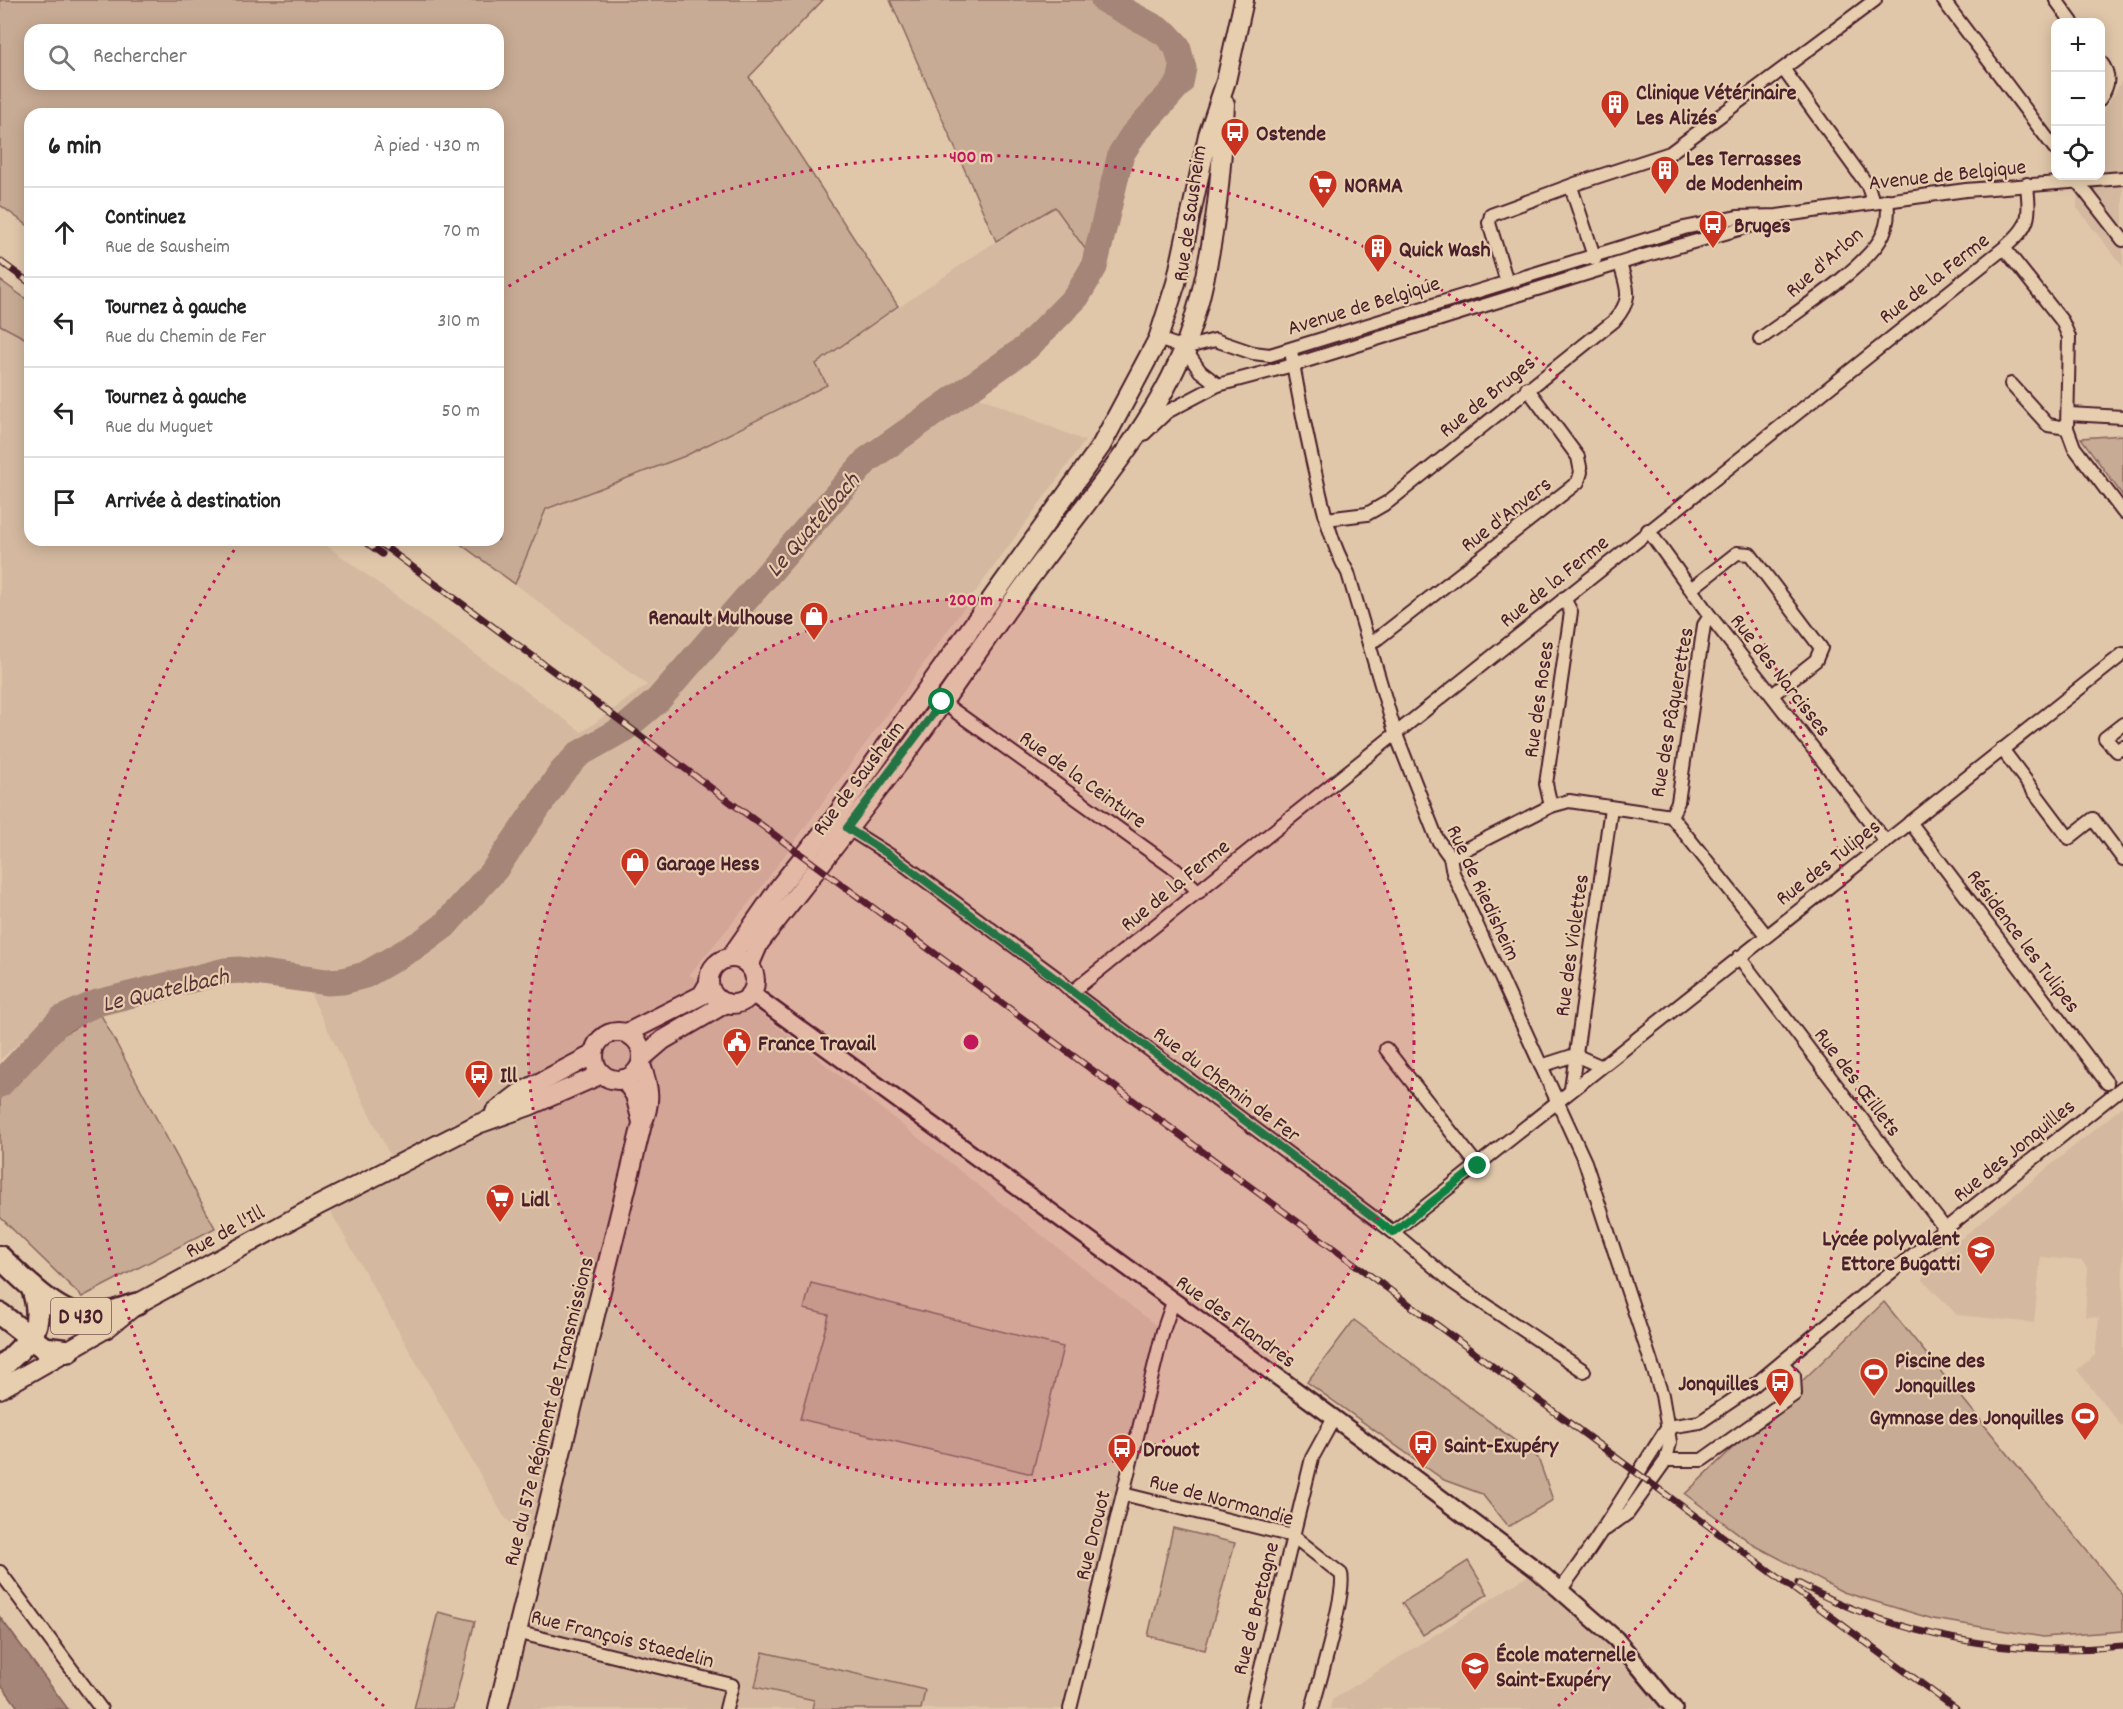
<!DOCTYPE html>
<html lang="fr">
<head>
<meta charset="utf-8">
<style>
  :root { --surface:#fff; --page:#f2f2f2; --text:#222; --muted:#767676; --line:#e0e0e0 }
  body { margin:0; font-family:Dekko,sans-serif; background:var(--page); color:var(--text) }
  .controls { position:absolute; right:18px; top:18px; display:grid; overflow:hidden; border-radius:12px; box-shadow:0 3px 15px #0003 }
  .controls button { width:54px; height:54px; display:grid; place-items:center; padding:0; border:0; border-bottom:2px solid var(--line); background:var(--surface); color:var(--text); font:30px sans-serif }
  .stop { position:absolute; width:18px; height:18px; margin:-14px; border:4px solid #0b8043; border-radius:50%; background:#fff }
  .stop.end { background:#0b8043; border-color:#fff; box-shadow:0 2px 6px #0008 }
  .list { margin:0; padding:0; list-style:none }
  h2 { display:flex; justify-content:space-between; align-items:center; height:78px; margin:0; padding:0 24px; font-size:26px }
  h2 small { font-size:20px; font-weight:400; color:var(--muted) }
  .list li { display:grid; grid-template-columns:39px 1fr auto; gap:18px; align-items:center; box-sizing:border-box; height:90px; padding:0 24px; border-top:2px solid var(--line) }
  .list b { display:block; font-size:22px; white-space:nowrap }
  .list p { margin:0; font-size:20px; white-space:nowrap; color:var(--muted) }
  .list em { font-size:20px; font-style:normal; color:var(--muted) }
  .icon { flex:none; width:33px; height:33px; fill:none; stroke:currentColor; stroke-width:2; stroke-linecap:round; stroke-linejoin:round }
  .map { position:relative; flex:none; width:2123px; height:1709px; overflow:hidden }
  .search { position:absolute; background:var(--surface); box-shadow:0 3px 15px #0003; left:24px; top:24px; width:480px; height:66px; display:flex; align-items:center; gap:15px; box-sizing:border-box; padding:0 21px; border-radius:18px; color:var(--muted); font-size:22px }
  .panel { position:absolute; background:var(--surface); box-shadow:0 3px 15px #0003; left:24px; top:108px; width:480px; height:438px; border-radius:18px }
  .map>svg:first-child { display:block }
</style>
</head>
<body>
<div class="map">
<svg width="2123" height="1709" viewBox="0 0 2123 1709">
  <rect width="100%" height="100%" fill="#e1c7aa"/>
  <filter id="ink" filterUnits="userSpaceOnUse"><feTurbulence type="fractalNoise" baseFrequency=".0167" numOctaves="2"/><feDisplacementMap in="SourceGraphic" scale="12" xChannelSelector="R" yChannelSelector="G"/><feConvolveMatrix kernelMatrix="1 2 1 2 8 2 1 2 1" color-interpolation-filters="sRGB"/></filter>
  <g filter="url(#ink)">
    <g fill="#d4b9a0">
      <path d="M 2123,78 L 2123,267 L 2077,208 L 2078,176 L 2100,176 L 2101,117 Z"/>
      <path d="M 1055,206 L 1093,260 L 975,395 L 1085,441 L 758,892 L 689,975 L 759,1012 L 1163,1331 L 1064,1709 L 503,1709 L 541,1557 L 503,1515 L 330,1211 L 399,1174 L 299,971 L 240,959 L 151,979 L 41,1023 L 0,1060 L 0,325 L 30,341 L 30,540 L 319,540 L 582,732 L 647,685 L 515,584 L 546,509 L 685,456 L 826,385 L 816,364 L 996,241 Z"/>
      <path d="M 2123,1106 L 2123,1428 L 2077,1370 L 2095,1355 L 2099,1318 L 2085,1316 L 2088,1269 L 2082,1261 L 2041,1257 L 2034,1323 L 1957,1315 L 1923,1280 L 1924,1269 Z"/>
      <path d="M 1537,1570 L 1561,1589 L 1674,1709 L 1330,1709 L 1332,1700 Z"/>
    </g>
    <g fill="#c8ab94" stroke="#896560" stroke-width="1.5" fill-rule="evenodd">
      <path d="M 0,0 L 823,0 L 749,77 L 898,306 L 816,364 L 827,385 L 685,456 L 546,509 L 515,584 L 455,540 L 498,540 L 498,114 L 30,114 L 30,227 L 0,205 ZM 30,30 L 498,30 L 498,84 L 30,84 Z"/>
      <path d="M 890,0 L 1095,0 L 1167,49 L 1173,81 L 1114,149 L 1093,260 L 1055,207 L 996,241 Z"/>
      <path d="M 0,280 L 30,302 L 30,341 L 0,325 Z"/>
      <path d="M 2123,435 L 2123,496 L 2081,438 Z"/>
      <path d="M 100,1013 L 215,1228 L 82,1297 L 0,1217 L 0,1096 L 54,1040 Z"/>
      <path d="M 811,1283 L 1063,1347 L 1032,1474 L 800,1419 L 829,1315 L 804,1309 Z"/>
      <path d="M 1884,1302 L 2123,1595 L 2123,1631 L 2043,1637 L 1933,1619 L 1843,1592 L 1754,1545 L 1685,1494 Z"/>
      <path d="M 1354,1320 L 1538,1458 L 1553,1500 L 1508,1527 L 1482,1494 L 1444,1480 L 1307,1382 Z"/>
      <path d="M 1173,1528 L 1235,1543 L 1205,1650 L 1148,1636 Z"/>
      <path d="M 1468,1561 L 1488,1594 L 1423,1635 L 1402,1603 Z"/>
      <path d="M 438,1612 L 475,1621 L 453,1709 L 414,1709 Z"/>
      <path d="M 763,1652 L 925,1690 L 921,1709 L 812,1709 L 814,1700 L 755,1687 Z"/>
    </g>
    <path fill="#a58577" stroke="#815c59" stroke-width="1.5" d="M 0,1617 L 68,1709 L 19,1709 L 0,1683 Z"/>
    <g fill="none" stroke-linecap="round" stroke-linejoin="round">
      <path stroke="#a58577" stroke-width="27" d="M 0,1084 L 61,1019 L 97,1003 L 225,971 L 240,970 L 327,982 L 343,981 L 365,975 L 421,943 L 444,926 L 495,869 L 562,772 L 579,754 L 625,728 L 658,700 L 867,460 L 1026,348 L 1077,296 L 1094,267 L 1121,154 L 1133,135 L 1180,83 L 1183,68 L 1177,46 L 1165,33 L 1104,0"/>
      <g stroke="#4a1f2b" stroke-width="16">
        <g id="minor">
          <path d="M 1943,0 L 2056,150"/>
          <path d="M 2056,0 L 2072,22"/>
          <path d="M 2100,61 C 2111,75 2109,85 2100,99"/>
          <path d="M 1784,70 L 1868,186 L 1873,202"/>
          <path d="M 2074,177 L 2123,240"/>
          <path d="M 1571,187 L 1595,259"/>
          <path d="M 2004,248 L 2062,321 L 2069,337 L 2067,428 L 2074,447 L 2123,512"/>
          <path d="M 1507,282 L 1489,223 L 1491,215 L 1578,183 L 1670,153 L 1875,0"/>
          <path d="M 1158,339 L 1184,348"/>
          <path d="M 1760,339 C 1791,316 1861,271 1880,240 C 1888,227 1889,213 1887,200"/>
          <path d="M 1184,348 L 1215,340 L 1253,353 L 1270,355 L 1684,228 L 1737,217 L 1777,216 L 1966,190 L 2123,178"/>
          <path d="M 1184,348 L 1200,371 L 1218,385"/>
          <path d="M 1291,350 C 1297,391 1306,432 1315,472 C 1323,507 1330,542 1348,573 L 1395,732 L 1437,839 L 1450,857 L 1453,873 L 1585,1162 L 1662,1395 L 1670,1442 L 1666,1460 L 1628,1513 L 1606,1529"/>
          <path d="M 2011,384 L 2048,425 L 2067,428"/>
          <path d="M 2069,414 L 2123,417"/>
          <path d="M 1144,434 L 1167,412 L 1218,385 L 1293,365 L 1640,257 L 1771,220"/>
          <path d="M 1326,519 L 1367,514 L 1388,502 L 1614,321 C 1633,299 1628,290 1620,264"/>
          <path d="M 1648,530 L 1710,616 L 1886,842"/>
          <path d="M 1691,589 L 1737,553 L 1750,554 L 1821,648 L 1816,660 L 1772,695"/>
          <path d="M 1369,643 L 1377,639 L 1578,482 L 1581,472 L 1578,457 L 1527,388"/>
          <path d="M 942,702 L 1176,870 L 1199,892"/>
          <path d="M 2123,724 L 2105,738 L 2117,751 L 2123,747"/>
          <path d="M 2002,749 L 2069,838 L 2093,819 L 2123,859"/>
          <path d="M 1551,806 L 1546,784 L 1571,612 L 1564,598"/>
          <path d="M 1671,816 L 1678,802 L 1704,625 L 1710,616"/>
          <path d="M 1910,822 L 2107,1083"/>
          <path d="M 847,828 L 899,861 L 1057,978 L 1072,992 L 1393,1232 L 1452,1282 L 1584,1371"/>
          <path d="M 1450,857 L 1551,806 L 1569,801 L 1671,816 L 1766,935"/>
          <path d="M 1739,957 L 1946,1230"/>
          <path d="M 1072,992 L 2004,248 C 2031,225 2030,219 2027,184"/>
          <path d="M 1386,1049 L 1478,1166"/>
          <path d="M 1541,1066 L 1575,1055 L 1600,1066"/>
          <path d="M 1571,1089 L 1611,808"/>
          <path d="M 1393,1232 L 2123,654"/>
          <path d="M 1668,1427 L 1700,1422 L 1752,1387 L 1869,1290 L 2123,1087"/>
          <path d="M 1666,1460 L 1702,1460 L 1795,1394 L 1794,1376 L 1782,1363"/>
          <path d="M 1123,1494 L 1293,1536 L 1341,1574 C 1347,1589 1318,1687 1312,1709"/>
          <path d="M 0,1572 L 101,1709"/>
          <path d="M 1561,1589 C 1601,1537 1632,1481 1668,1427"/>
          <path d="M 516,1632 L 732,1685 L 726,1709"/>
          <path d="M 1070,1709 L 1163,1331 L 1173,1302"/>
          <path d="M 1251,1709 L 1312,1458 L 1334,1418"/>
        </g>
      </g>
      <g stroke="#4a1f2b" stroke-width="20">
        <path id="tertiary" d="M 751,993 L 1334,1418 L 1537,1570 L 1616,1639 L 1674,1709"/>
      </g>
      <g stroke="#4a1f2b" stroke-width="22">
        <g id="secondary">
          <path d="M 730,958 L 781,885 L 834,819 L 1101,446 L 1158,339 L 1176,283 L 1208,135 L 1226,81 L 1244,0"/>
          <circle cx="732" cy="981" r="23"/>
          <path d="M 749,966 L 759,943 C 808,880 858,817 907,752 C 951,693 991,630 1035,571 C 1086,501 1154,427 1185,346 C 1213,270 1221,184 1225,104"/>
          <circle cx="618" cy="1056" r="24"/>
          <path d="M 627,1033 L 702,995 L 709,983"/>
          <path d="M 642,1058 L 663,1040 L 726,1003"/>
          <path d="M 624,1079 L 635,1095 L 642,1122"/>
          <path d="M 495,1112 L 520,1093 L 594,1054"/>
          <path d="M 0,1389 L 107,1328 L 137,1304 L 317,1206 L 478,1124 L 529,1106 L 602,1074"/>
          <path d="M 498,1709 L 642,1124 C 652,1101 649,1087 641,1065"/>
        </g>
      </g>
      <g stroke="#4a1f2b" stroke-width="26">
        <g id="trunk">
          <path d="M 0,1257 C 21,1277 61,1320 92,1317 C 107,1315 123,1308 137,1304"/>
          <path d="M 0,1314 L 44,1348 L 68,1351"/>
          <path d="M 0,1369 C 28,1341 47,1330 32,1287"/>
        </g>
      </g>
      <use href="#minor" stroke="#e7ceaf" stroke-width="12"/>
      <use href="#tertiary" stroke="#e7ceaf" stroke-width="15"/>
      <use href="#secondary" stroke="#e7ceaf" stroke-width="18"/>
      <use href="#trunk" stroke="#e7ceaf" stroke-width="21"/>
      <g stroke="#4a1f2b" stroke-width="7">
        <g id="rail">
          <path d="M 0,261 L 30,283"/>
          <path d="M 363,540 L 382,554"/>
          <path d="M 376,540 L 1956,1709"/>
          <path d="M 1798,1583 C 1898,1637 2010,1657 2123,1646"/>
        </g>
      </g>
      <use href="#rail" stroke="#e7ceaf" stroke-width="4.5" stroke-dasharray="14" stroke-linecap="butt"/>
    </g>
  </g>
  <g fill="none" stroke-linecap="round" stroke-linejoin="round" filter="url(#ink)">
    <path stroke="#0b8043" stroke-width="8" d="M 942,702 L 847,828 L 899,861 L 1393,1232 L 1478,1166"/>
  </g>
  <circle cx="971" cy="1042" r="443" fill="#c2185b" fill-opacity=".12"/>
  <g fill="none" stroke="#c2185b" stroke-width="3" stroke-dasharray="3 6">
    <circle cx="971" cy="1042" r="443"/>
    <path d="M384 1706A886 886 0 0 1 241 540M501 291A886 886 0 0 1 1558 1706"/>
  </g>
  <defs>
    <g id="building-pin" transform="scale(1.5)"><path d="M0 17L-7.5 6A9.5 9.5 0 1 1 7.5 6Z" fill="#c8321e" stroke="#e7ceaf"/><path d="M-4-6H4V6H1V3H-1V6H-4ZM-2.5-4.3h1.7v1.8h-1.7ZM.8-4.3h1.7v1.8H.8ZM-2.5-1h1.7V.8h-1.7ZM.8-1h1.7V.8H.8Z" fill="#fff"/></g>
    <g id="bus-pin" transform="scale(1.5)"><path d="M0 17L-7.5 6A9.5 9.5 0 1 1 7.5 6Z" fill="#c8321e" stroke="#e7ceaf"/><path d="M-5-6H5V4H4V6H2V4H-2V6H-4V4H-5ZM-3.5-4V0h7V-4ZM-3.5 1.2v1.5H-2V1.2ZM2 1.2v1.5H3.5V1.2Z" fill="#fff"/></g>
    <g id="supermarket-pin" transform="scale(1.5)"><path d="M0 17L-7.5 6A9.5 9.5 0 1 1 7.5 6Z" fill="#c8321e" stroke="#e7ceaf"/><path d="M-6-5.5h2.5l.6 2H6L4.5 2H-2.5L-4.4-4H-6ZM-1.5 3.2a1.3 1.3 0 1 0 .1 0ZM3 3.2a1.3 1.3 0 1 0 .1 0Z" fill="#fff"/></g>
    <g id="shop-pin" transform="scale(1.5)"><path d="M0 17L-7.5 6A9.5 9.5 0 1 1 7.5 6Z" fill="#c8321e" stroke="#e7ceaf"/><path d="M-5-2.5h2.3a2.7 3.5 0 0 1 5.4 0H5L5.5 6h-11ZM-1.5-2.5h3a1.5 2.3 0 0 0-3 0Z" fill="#fff"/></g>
    <g id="civic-pin" transform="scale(1.5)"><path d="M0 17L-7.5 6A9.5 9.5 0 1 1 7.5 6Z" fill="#c8321e" stroke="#e7ceaf"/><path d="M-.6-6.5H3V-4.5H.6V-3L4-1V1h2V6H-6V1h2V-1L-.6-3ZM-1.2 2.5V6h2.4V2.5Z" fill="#fff"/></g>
    <g id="school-pin" transform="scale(1.5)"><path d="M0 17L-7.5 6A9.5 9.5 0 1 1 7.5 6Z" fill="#c8321e" stroke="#e7ceaf"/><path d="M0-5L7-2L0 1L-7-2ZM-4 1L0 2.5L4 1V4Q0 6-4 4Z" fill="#fff"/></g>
    <g id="stadium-pin" transform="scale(1.5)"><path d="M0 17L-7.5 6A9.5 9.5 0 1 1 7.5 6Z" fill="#c8321e" stroke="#e7ceaf"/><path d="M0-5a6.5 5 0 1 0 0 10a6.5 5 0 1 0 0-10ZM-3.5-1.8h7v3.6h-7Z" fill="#fff"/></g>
  </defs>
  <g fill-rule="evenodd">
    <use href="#building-pin" x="1615" y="104"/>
    <use href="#bus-pin" x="1235" y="132"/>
    <use href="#building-pin" x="1665" y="170"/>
    <use href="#supermarket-pin" x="1323" y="184"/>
    <use href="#bus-pin" x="1713" y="224"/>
    <use href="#building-pin" x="1378" y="248"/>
    <use href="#shop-pin" x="814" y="616"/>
    <use href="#shop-pin" x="635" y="862"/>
    <use href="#civic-pin" x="737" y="1042"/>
    <use href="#bus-pin" x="479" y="1074"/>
    <use href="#supermarket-pin" x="500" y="1198"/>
    <use href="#school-pin" x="1981" y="1250"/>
    <use href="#stadium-pin" x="1874" y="1372"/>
    <use href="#bus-pin" x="1780" y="1382"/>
    <use href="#stadium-pin" x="2085" y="1416"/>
    <use href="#bus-pin" x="1423" y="1444"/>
    <use href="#bus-pin" x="1122" y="1448"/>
    <use href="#school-pin" x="1475" y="1666"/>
  </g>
  <g text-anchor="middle" stroke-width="4.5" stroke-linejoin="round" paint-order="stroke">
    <rect fill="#e7ceaf" stroke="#795453" stroke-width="1.5" x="51" y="1298" width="60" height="36" rx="4.5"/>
    <g font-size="21" font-weight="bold" fill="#4a1f2b">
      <text x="81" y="1323">D 430</text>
    </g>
    <g font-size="22" font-weight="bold" fill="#4a1f2b" stroke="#e7ceaf" text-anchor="start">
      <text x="1636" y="99">Clinique Vétérinaire<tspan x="1636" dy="25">Les Alizés</tspan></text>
      <text x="1256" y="140">Ostende</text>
      <text x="1686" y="165">Les Terrasses<tspan x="1686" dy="25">de Modenheim</tspan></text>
      <text x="1344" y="192">NORMA</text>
      <text x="1734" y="232">Bruges</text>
      <text x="1399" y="256">Quick Wash</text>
      <text x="793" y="624" text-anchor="end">Renault Mulhouse</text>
      <text x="656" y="870">Garage Hess</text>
      <text x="758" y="1050">France Travail</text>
      <text x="500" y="1082">Ill</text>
      <text x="521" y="1206">Lidl</text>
      <text x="1960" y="1245" text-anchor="end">Lycée polyvalent<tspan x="1960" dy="25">Ettore Bugatti</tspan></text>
      <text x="1895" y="1367">Piscine des<tspan x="1895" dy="25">Jonquilles</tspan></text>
      <text x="1759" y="1390" text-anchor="end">Jonquilles</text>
      <text x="2064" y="1424" text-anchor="end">Gymnase des Jonquilles</text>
      <text x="1444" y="1452">Saint-Exupéry</text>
      <text x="1143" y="1456">Drouot</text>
      <text x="1496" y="1661">École maternelle<tspan x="1496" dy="25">Saint-Exupéry</tspan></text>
    </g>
    <g font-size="22" fill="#4a1f2b" stroke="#e7ceaf">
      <text transform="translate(1947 173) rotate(-6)" y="8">Avenue de Belgique</text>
      <text transform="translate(1188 213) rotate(-82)" y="8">Rue de Sausheim</text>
      <text transform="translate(1823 261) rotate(-41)" y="8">Rue d'Arlon</text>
      <text transform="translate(1933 277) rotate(-38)" y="8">Rue de la Ferme</text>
      <text transform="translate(1363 304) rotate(-17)" y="8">Avenue de Belgique</text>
      <text transform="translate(1486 395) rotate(-39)" y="8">Rue de Bruges</text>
      <text transform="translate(1505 513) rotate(-38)" y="8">Rue d'Anvers</text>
      <text transform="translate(1553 580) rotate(-39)" y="8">Rue de la Ferme</text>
      <text transform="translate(1782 674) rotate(52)" y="8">Rue des Narcisses</text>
      <text transform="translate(1537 699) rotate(-82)" y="8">Rue des Roses</text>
      <text transform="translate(1670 712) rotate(-80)" y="8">Rue des Pâquerettes</text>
      <text transform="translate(857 777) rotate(-53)" y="8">Rue de Sausheim</text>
      <text transform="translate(1084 778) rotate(36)" y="8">Rue de la Ceinture</text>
      <text transform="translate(1827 861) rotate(-38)" y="8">Rue des Tulipes</text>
      <text transform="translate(1174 884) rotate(-39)" y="8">Rue de la Ferme</text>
      <text transform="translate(1485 892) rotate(65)" y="8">Rue de Riedisheim</text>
      <text transform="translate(2025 940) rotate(53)" y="8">Résidence les Tulipes</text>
      <text transform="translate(1570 945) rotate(-82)" y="8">Rue des Violettes</text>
      <text transform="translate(1859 1081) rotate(53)" y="8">Rue des Œillets</text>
      <text transform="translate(1228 1083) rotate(37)" y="8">Rue du Chemin de Fer</text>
      <text transform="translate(2013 1149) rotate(-39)" y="8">Rue des Jonquilles</text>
      <text transform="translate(224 1230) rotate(-29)" y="8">Rue de l'Ill</text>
      <text transform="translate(1237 1320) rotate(36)" y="8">Rue des Flandres</text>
      <text transform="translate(547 1411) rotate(-76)" y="8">Rue du 57e Régiment de Transmissions</text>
      <text transform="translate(1222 1498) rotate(15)" y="8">Rue de Normandie</text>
      <text transform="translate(1091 1535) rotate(-76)" y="8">Rue Drouot</text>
      <text transform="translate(1254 1608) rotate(-76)" y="8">Rue de Bretagne</text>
      <text transform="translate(623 1637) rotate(14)" y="8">Rue François Staedelin</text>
    </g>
    <g font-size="24" font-style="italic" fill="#5c333a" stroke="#e7ceaf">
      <text transform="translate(812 524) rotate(-49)" y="8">Le Quatelbach</text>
      <text transform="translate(165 989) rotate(-13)" y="8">Le Quatelbach</text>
    </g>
  </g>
  <circle cx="971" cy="1042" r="9" fill="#c2185b" stroke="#e7ceaf" stroke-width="3"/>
  <g font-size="18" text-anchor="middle" font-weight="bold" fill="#c2185b" stroke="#e7ceaf" stroke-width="4.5" stroke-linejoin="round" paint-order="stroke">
    <text x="971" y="162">400 m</text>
    <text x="971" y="605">200 m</text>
  </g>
</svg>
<div class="controls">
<button>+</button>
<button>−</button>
<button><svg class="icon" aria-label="locate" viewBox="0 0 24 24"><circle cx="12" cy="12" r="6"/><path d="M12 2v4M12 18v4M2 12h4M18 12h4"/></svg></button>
</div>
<div class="stop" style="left:942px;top:702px"></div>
<div class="stop end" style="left:1478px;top:1166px"></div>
<div class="search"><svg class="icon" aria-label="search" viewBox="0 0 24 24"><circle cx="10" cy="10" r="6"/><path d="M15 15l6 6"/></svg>Rechercher</div>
<section class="panel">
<h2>6 min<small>À pied · 430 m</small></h2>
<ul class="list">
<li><svg class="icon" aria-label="ahead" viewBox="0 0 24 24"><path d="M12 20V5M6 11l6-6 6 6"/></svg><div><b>Continuez</b><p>Rue de Sausheim</p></div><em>70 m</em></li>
<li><svg class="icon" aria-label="left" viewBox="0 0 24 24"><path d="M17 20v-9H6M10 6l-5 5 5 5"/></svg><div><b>Tournez à gauche</b><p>Rue du Chemin de Fer</p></div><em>310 m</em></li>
<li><svg class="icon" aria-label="left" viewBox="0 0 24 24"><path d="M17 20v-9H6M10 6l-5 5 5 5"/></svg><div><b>Tournez à gauche</b><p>Rue du Muguet</p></div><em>50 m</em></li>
<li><svg class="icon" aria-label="arrive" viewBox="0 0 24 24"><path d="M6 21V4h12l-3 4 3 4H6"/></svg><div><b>Arrivée à destination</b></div></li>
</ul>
</section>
</div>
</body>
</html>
